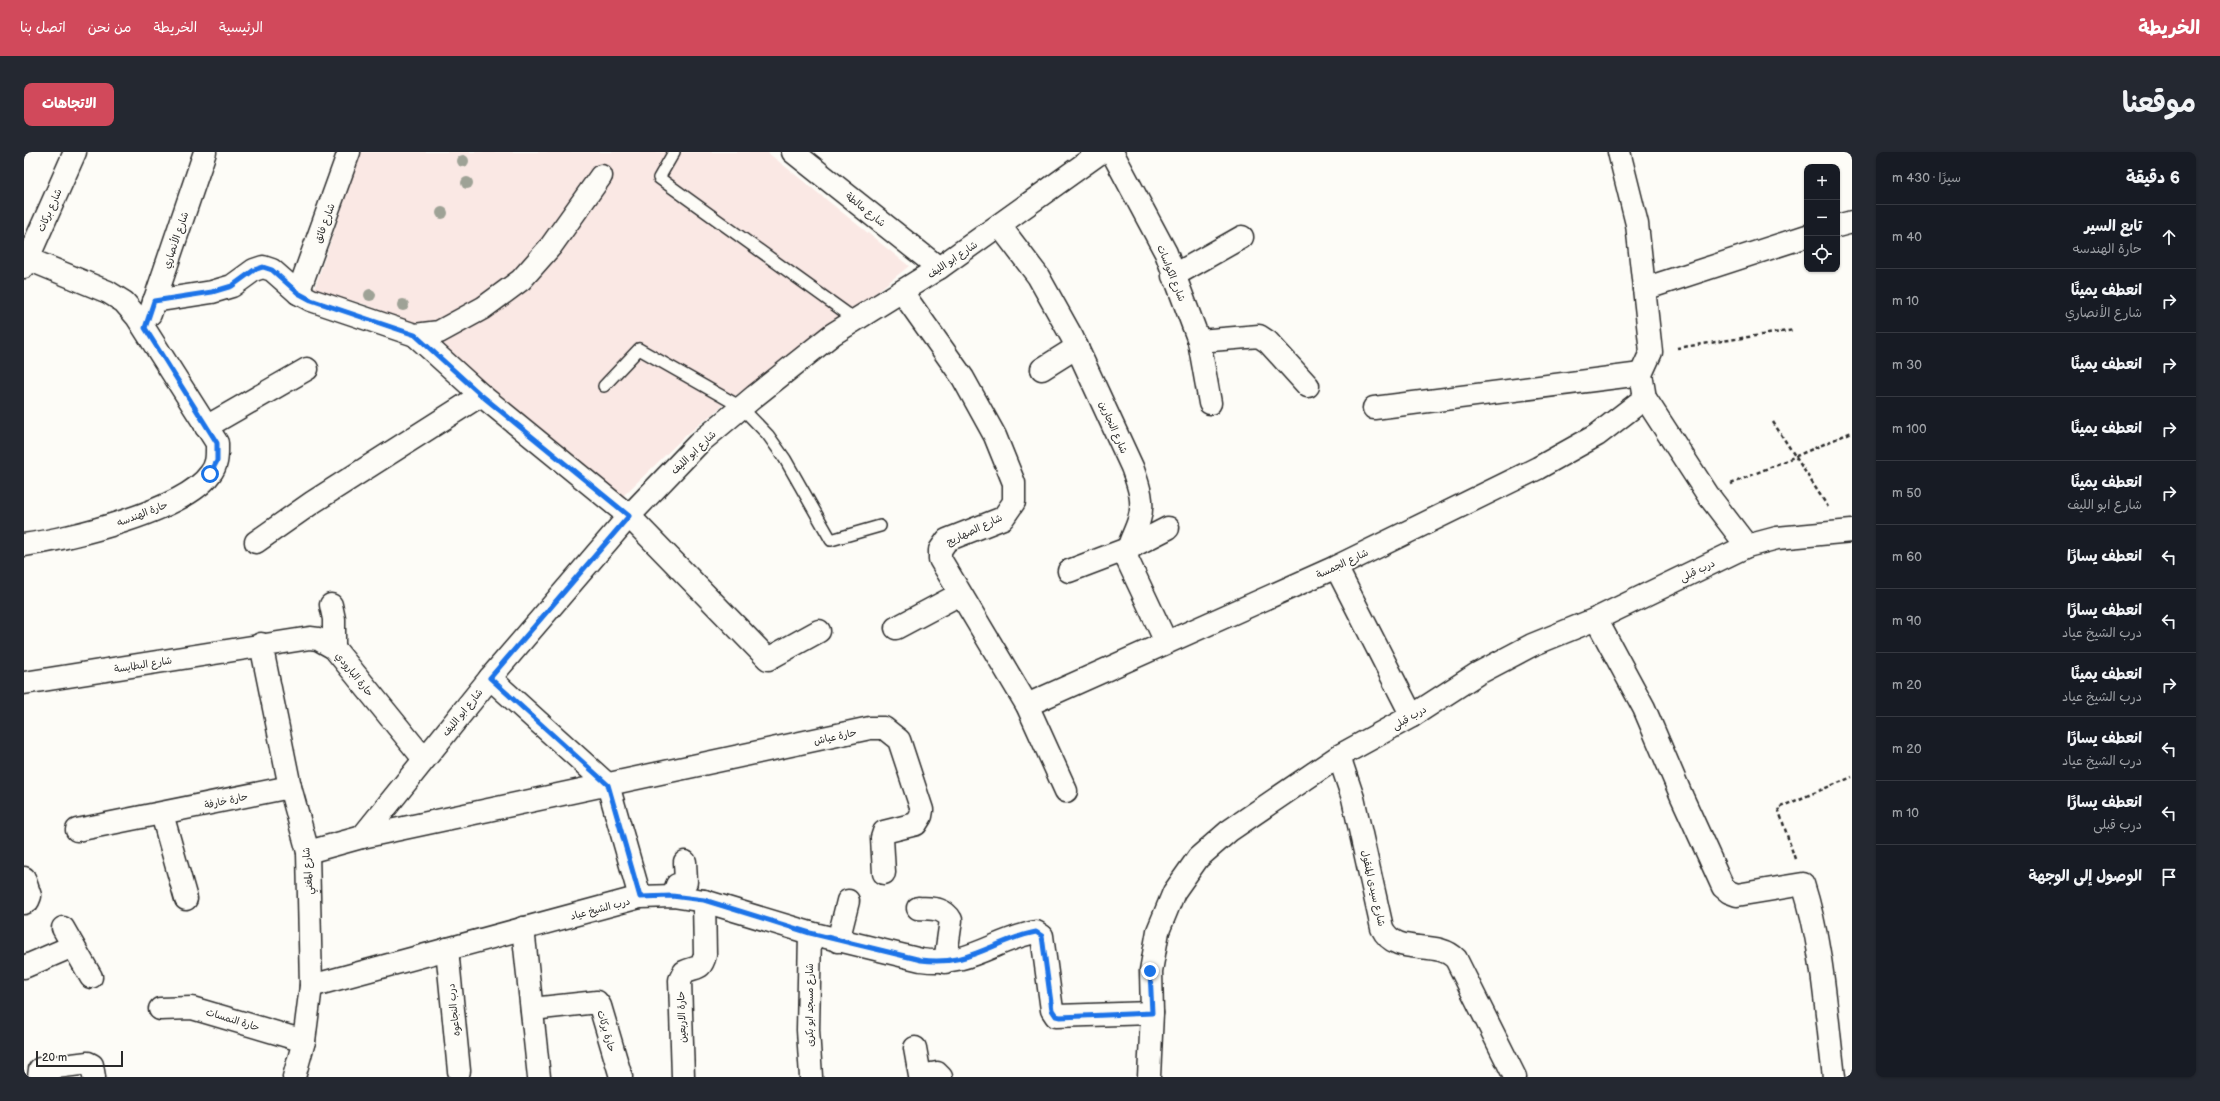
<!DOCTYPE html>
<html lang="ar">
<head>
<meta charset="utf-8">
<style>
  :root { --surface:#171b24; --page:#242831; --text:#f1f3f6; --muted:#9ea1a6; --line:#363941; --accent:#d1495b }
  body { margin:0; font-family:"Balsamiq Sans","Playpen Sans Arabic",sans-serif; background:var(--page); color:var(--text); direction:rtl }
  .controls { position:absolute; right:12px; top:12px; display:grid; overflow:hidden; border-radius:8px; box-shadow:0 1px 3px #0004 }
  .controls button { width:36px; height:36px; display:grid; place-items:center; padding:0; border:0; border-bottom:1px solid var(--line); background:var(--surface); color:var(--text); font:20px sans-serif }
  .scale { position:absolute; left:12px; bottom:10px; width:87px; box-sizing:border-box; padding-left:4px; border:2px solid #2b2b2b; border-top:0; font-size:11px; line-height:14px; white-space:nowrap; color:#2b2b2b; -webkit-text-stroke:3px #fdfcf7; paint-order:stroke }
  .stop { position:absolute; width:12px; height:12px; margin:-9px; border:3px solid #1a73e8; border-radius:50%; background:#fff }
  .stop.end { background:#1a73e8; border-color:#fff; box-shadow:0 1px 4px #0008 }
  .list { margin:0; padding:0; list-style:none }
  h2 { display:flex; justify-content:space-between; align-items:center; height:52px; margin:0; padding:0 16px; font-size:17px }
  h2 small { font-size:13px; font-weight:400; color:var(--muted) }
  .list li { display:grid; grid-template-columns:26px 1fr auto; gap:12px; align-items:center; box-sizing:border-box; height:64px; padding:0 16px; border-top:1px solid var(--line) }
  .list b { display:block; font-size:15px; white-space:nowrap }
  .list p { margin:0; font-size:13px; white-space:nowrap; color:var(--muted) }
  .list em { font-size:13px; font-style:normal; color:var(--muted) }
  .icon { flex:none; width:22px; height:22px; fill:none; stroke:currentColor; stroke-width:2; stroke-linecap:round; stroke-linejoin:round }
  .map { position:relative; flex:none; width:1828px; height:925px; overflow:hidden; direction:ltr; border-radius:8px }
  header { display:flex; align-items:center; gap:24px; box-sizing:border-box; height:56px; padding:0 20px; background:var(--accent); color:#fff }
  header strong { font-size:19px }
  nav { display:flex; gap:22px; margin-inline-start:auto; font-size:14px }
  .intro { display:flex; align-items:center; justify-content:space-between; box-sizing:border-box; height:96px; padding:0 24px }
  h1 { margin:0; font-size:28px }
  .button { padding:10px 18px; border-radius:8px; background:var(--accent); color:#fff; font-size:14px; font-weight:700 }
  main { display:flex; gap:24px; padding:0 24px }
  aside { flex:1; background:var(--surface); border-radius:8px; box-shadow:0 1px 3px #0004 }
  .map>svg:first-child { display:block }
</style>
</head>
<body>
<header>
<strong>الخريطة</strong>
<nav><a>الرئيسية</a><a>الخريطة</a><a>من نحن</a><a>اتصل بنا</a></nav>
</header>
<div class="intro"><h1>موقعنا</h1><a class="button">الاتجاهات</a></div>
<main>
<aside>
<h2>6 دقيقة<small>سيرًا · 430 m</small></h2>
<ul class="list">
<li><svg class="icon" aria-label="ahead" viewBox="0 0 24 24"><path d="M12 20V5M6 11l6-6 6 6"/></svg><div><b>تابع السير</b><p>حارة الهندسه</p></div><em>40 m</em></li>
<li><svg class="icon" aria-label="right" viewBox="0 0 24 24"><path d="M7 20v-9h11M14 6l5 5-5 5"/></svg><div><b>انعطف يمينًا</b><p>شارع الأنصاري</p></div><em>10 m</em></li>
<li><svg class="icon" aria-label="right" viewBox="0 0 24 24"><path d="M7 20v-9h11M14 6l5 5-5 5"/></svg><div><b>انعطف يمينًا</b></div><em>30 m</em></li>
<li><svg class="icon" aria-label="right" viewBox="0 0 24 24"><path d="M7 20v-9h11M14 6l5 5-5 5"/></svg><div><b>انعطف يمينًا</b></div><em>100 m</em></li>
<li><svg class="icon" aria-label="right" viewBox="0 0 24 24"><path d="M7 20v-9h11M14 6l5 5-5 5"/></svg><div><b>انعطف يمينًا</b><p>شارع ابو الليف</p></div><em>50 m</em></li>
<li><svg class="icon" aria-label="left" viewBox="0 0 24 24"><path d="M17 20v-9H6M10 6l-5 5 5 5"/></svg><div><b>انعطف يسارًا</b></div><em>60 m</em></li>
<li><svg class="icon" aria-label="left" viewBox="0 0 24 24"><path d="M17 20v-9H6M10 6l-5 5 5 5"/></svg><div><b>انعطف يسارًا</b><p>درب الشيخ عياد</p></div><em>90 m</em></li>
<li><svg class="icon" aria-label="right" viewBox="0 0 24 24"><path d="M7 20v-9h11M14 6l5 5-5 5"/></svg><div><b>انعطف يمينًا</b><p>درب الشيخ عياد</p></div><em>20 m</em></li>
<li><svg class="icon" aria-label="left" viewBox="0 0 24 24"><path d="M17 20v-9H6M10 6l-5 5 5 5"/></svg><div><b>انعطف يسارًا</b><p>درب الشيخ عياد</p></div><em>20 m</em></li>
<li><svg class="icon" aria-label="left" viewBox="0 0 24 24"><path d="M17 20v-9H6M10 6l-5 5 5 5"/></svg><div><b>انعطف يسارًا</b><p>درب قبلى</p></div><em>10 m</em></li>
<li><svg class="icon" aria-label="arrive" viewBox="0 0 24 24"><path d="M6 21V4h12l-3 4 3 4H6"/></svg><div><b>الوصول إلى الوجهة</b></div></li>
</ul>
</aside>
<div class="map">
<svg width="1828" height="925" viewBox="0 0 1828 925">
  <rect width="100%" height="100%" fill="#fdfcf7"/>
  <filter id="ink" filterUnits="userSpaceOnUse"><feTurbulence type="fractalNoise" baseFrequency=".025" numOctaves="2"/><feDisplacementMap in="SourceGraphic" scale="8" xChannelSelector="R" yChannelSelector="G"/><feConvolveMatrix kernelMatrix="1 2 1 2 8 2 1 2 1" color-interpolation-filters="sRGB"/></filter>
  <g filter="url(#ink)">
    <path fill="#fae8e4" d="M 337,0 L 743,0 L 885,114 L 834,155 L 708,246 L 660,285 L 599,344 L 384,169 L 340,152 L 290,138 Z"/>
    <g fill="none" stroke-linecap="round" stroke-linejoin="round">
      <g stroke="#2b2b2b" stroke-width="14">
        <g id="lane">
          <path d="M 650,0 L 635,26 L 832,168"/>
          <path d="M 580,234 L 615,197 L 717,255 L 744,283 L 761,307 L 807,388 L 856,374"/>
        </g>
      </g>
      <g stroke="#2b2b2b" stroke-width="25">
        <g id="street">
          <path d="M 769,0 L 915,116"/>
          <path d="M 1088,0 L 1142,101 L 1175,189 L 1186,251"/>
          <path d="M 1595,0 L 1613,72 L 1627,200 L 1617,222 L 1621,246 L 1684,343 L 1723,394"/>
          <path d="M 976,74 L 1014,124 L 1048,185 L 1108,315 C 1114,332 1121,350 1115,368 C 1111,382 1103,392 1103,407 L 1142,490"/>
          <path d="M 1813,74 L 1828,70"/>
          <path d="M 0,115 L 51,0"/>
          <path d="M 1149,124 L 1218,85"/>
          <path d="M 1620,137 L 1783,84"/>
          <path d="M 878,140 L 939,226 L 971,284 L 990,331 L 990,350 L 979,366 L 923,388 L 916,398 L 916,407 L 1003,553 L 1042,639"/>
          <path d="M 274,141 L 325,0"/>
          <path d="M 130,149 L 188,140 L 208,134 L 230,118 L 239,115 L 248,118 L 274,141 L 287,148 L 391,183 L 415,180 L 459,156 L 497,128 L 527,94 L 577,24"/>
          <path d="M 126,162 L 181,0"/>
          <path d="M 391,183 L 457,243 L 605,364 L 744,507 L 795,479"/>
          <path d="M 1175,189 L 1235,184 L 1244,190 L 1284,234"/>
          <path d="M 1018,217 L 1053,195"/>
          <path d="M 1350,256 L 1617,222"/>
          <path d="M 182,275 L 283,217"/>
          <path d="M 232,390 L 289,350 L 457,243"/>
          <path d="M 0,393 C 44,387 160,359 186,322 C 194,312 193,303 193,291 L 113,165 L 100,150 L 84,140 L 4,107"/>
          <path d="M 1312,415 L 1388,564"/>
          <path d="M 1045,419 L 1103,397 L 1144,376"/>
          <path d="M 307,453 L 310,467 L 310,496"/>
          <path d="M 1572,467 L 1620,556 L 1658,645 L 1699,735 L 1705,740 L 1713,743 L 1779,732 C 1799,794 1802,861 1810,925"/>
          <path d="M 872,476 L 936,442"/>
          <path d="M 237,492 L 266,635 L 284,700 L 287,834 L 280,889 L 270,925"/>
          <path d="M 466,526 L 584,633 L 616,745"/>
          <path d="M 0,531 L 286,486 L 294,487 L 310,496 L 400,607"/>
          <path d="M 1003,553 L 1312,415 L 1514,316 L 1573,283 L 1621,246"/>
          <path d="M 1315,604 L 1329,646 L 1358,776 C 1372,806 1413,786 1432,807 L 1491,925"/>
          <path d="M 138,662 L 162,747"/>
          <path d="M 53,678 L 266,635"/>
          <path d="M 338,685 L 466,526 L 605,364 L 674,292 L 731,244 L 809,182 L 915,116 L 1077,0"/>
          <path d="M 284,700 L 338,685 L 846,576 L 860,576 L 875,588 L 898,658 L 897,664 L 892,672 L 860,680 L 858,686 L 860,721"/>
          <path d="M 0,726 L 6,744 L 4,749 L 0,751"/>
          <path d="M 649,744 L 653,733 L 662,730 L 661,710"/>
          <path d="M 894,756 C 907,757 920,755 927,768 L 921,810"/>
          <path d="M 39,776 L 67,825"/>
          <path d="M 499,776 L 515,925"/>
          <path d="M 786,781 L 784,878 L 787,925"/>
          <path d="M 814,789 L 824,749"/>
          <path d="M 423,797 L 435,919"/>
          <path d="M 0,815 L 49,794"/>
          <path d="M 287,834 L 616,745 L 649,744 L 680,749 L 786,781 L 897,808 C 946,815 969,788 1012,780 L 1018,784 L 1028,858 L 1032,864 L 1128,861"/>
          <path d="M 136,857 L 168,856 L 280,889"/>
          <path d="M 508,857 L 573,850 L 576,854 L 597,925"/>
          <path d="M 891,896 L 896,924 L 913,921 L 917,925"/>
          <path d="M 15,925 L 16,917 L 64,911 L 68,913 L 70,925"/>
          <path d="M 659,925 L 656,828 L 660,820 C 672,814 677,819 681,803 L 680,749"/>
          <path d="M 1125,925 L 1128,861 L 1127,819 L 1134,779 L 1150,740 L 1174,706 L 1205,679 L 1315,604 L 1388,564 L 1453,522 L 1508,493 L 1572,467 L 1723,394 L 1753,386 L 1828,379"/>
        </g>
      </g>
      <g stroke="#2b2b2b" stroke-width="2.5" stroke-dasharray="4 3" stroke-linecap="butt">
        <path d="M 1653,196 L 1770,178"/>
        <path d="M 1749,270 L 1804,355"/>
        <path d="M 1707,332 L 1828,280"/>
        <path d="M 1771,707 L 1754,656 L 1828,625"/>
      </g>
      <use href="#lane" stroke="#fdfcf7" stroke-width="11"/>
      <use href="#street" stroke="#fdfcf7" stroke-width="22"/>
    </g>
    <g fill="#9ea296">
      <circle cx="439" cy="9" r="6"/>
      <circle cx="443" cy="31" r="6"/>
      <circle cx="418" cy="61" r="6"/>
      <circle cx="346" cy="143" r="6"/>
      <circle cx="379" cy="153" r="6"/>
    </g>
  </g>
  <g fill="none" stroke-linecap="round" stroke-linejoin="round" filter="url(#ink)">
    <path stroke="#1a73e8" stroke-width="5" d="M 186,322 L 193,309 L 193,291 L 121,176 L 130,149 L 188,140 L 208,134 L 230,118 L 239,115 L 248,118 L 274,141 L 287,148 L 391,183 L 457,243 L 605,364 L 466,526 L 584,633 L 616,745 L 648,744 L 680,748 L 786,781 L 897,808 C 946,815 969,788 1012,780 L 1018,784 L 1028,858 L 1032,864 L 1036,865 L 1128,861 L 1126,819"/>
  </g>
  <g text-anchor="middle" stroke-width="3.5" stroke-linejoin="round" paint-order="stroke">
    <g font-size="10" fill="#2b2b2b" stroke="#fdfcf7">
      <text transform="translate(842 57) rotate(39)" y="4">شارع مالطة</text>
      <text transform="translate(25 58) rotate(-66)" y="4">شارع بركات</text>
      <text transform="translate(300 71) rotate(-70)" y="4">شارع فائق</text>
      <text transform="translate(151 88) rotate(-71)" y="4">شارع الأنصاري</text>
      <text transform="translate(928 107) rotate(-34)" y="4">شارع ابو الليف</text>
      <text transform="translate(1148 121) rotate(68)" y="4">شارع الكواسات</text>
      <text transform="translate(1090 275) rotate(66)" y="4">شارع النجارين</text>
      <text transform="translate(669 300) rotate(-44)" y="4">شارع ابو الليف</text>
      <text transform="translate(118 361) rotate(-21)" y="4">حارة الهندسه</text>
      <text transform="translate(950 377) rotate(-25)" y="4">شارع الصهاريج</text>
      <text transform="translate(1318 411) rotate(-25)" y="4">شارع الجمسة</text>
      <text transform="translate(1673 418) rotate(-26)" y="4">درب قبلى</text>
      <text transform="translate(119 512) rotate(-9)" y="4">شارع البطايسة</text>
      <text transform="translate(331 522) rotate(51)" y="4">حارة البارودي</text>
      <text transform="translate(438 560) rotate(-51)" y="4">شارع ابو الليف</text>
      <text transform="translate(1385 565) rotate(-30)" y="4">درب قبلى</text>
      <text transform="translate(811 584) rotate(-12)" y="4">حارة عياش</text>
      <text transform="translate(202 648) rotate(-12)" y="4">حارة خارفة</text>
      <text transform="translate(283 719) rotate(-94)" y="4">شارع المغني</text>
      <text transform="translate(1350 736) rotate(77)" y="4">شارع سيدى المنقول</text>
      <text transform="translate(576 756) rotate(-15)" y="4">درب الشيخ عياد</text>
      <text transform="translate(785 853) rotate(-90)" y="4">شارع مسجد ابو بكرى</text>
      <text transform="translate(429 858) rotate(-96)" y="4">درب النجاعوه</text>
      <text transform="translate(657 865) rotate(-92)" y="4">حارة الاربعين</text>
      <text transform="translate(209 867) rotate(17)" y="4">حارة النمسات</text>
      <text transform="translate(583 879) rotate(74)" y="4">حارة بركات</text>
    </g>
  </g>
</svg>
<div class="controls">
<button>+</button>
<button>−</button>
<button><svg class="icon" aria-label="locate" viewBox="0 0 24 24"><circle cx="12" cy="12" r="6"/><path d="M12 2v4M12 18v4M2 12h4M18 12h4"/></svg></button>
</div>
<div class="scale">20 m</div>
<div class="stop" style="left:186px;top:322px"></div>
<div class="stop end" style="left:1126px;top:819px"></div>
</div>
</main>
</body>
</html>
